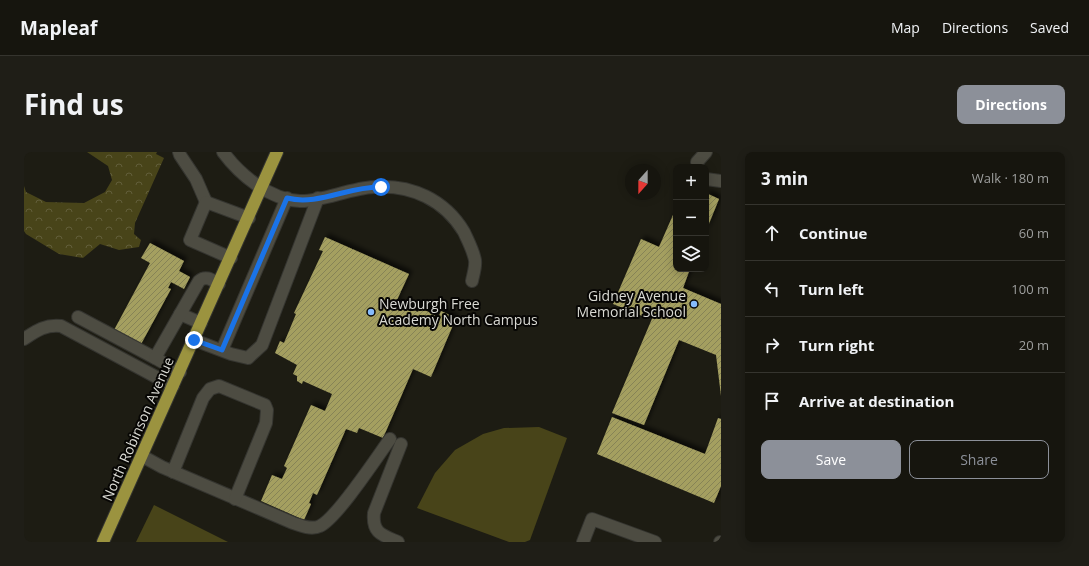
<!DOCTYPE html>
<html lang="en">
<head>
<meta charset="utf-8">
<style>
  :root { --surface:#16150e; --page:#1f1e17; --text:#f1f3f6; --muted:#9e9f9e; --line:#35342e; --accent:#8c9099 }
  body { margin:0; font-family:"Open Sans",sans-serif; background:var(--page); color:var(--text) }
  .controls { position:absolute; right:12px; top:12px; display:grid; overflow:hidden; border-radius:8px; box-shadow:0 2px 10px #0003 }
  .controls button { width:36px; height:36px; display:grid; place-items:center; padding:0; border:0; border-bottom:1px solid var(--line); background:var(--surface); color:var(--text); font:20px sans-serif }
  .compass { position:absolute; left:601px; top:12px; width:36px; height:36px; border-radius:50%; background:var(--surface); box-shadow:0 2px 10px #0003; rotate:201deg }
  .stop { position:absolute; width:12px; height:12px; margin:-9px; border:3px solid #1a73e8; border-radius:50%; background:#fff }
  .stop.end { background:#1a73e8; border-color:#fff; box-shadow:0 1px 4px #0008 }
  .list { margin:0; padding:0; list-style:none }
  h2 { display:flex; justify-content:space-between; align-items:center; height:52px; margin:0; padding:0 16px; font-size:17px }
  h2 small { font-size:13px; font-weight:400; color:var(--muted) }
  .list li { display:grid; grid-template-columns:26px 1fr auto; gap:12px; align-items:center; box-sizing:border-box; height:56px; padding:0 16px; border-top:1px solid var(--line) }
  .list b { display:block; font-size:15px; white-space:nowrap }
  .list em { font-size:13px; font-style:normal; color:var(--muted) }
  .actions { display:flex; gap:8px; padding:12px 16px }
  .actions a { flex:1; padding:9px 0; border:1px solid var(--accent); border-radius:8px; text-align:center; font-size:14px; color:var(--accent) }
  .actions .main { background:var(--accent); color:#fff }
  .icon { flex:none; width:22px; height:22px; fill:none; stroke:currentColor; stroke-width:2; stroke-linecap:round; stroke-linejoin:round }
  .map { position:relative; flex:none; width:697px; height:390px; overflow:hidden; border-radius:8px }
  header { display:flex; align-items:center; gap:24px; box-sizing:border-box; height:56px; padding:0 20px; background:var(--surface); border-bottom:1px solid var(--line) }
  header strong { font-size:19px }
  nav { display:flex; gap:22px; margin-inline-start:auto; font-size:14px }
  .intro { display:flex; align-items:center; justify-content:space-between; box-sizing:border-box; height:96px; padding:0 24px }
  h1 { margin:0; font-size:28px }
  .button { padding:10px 18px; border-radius:8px; background:var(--accent); color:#fff; font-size:14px; font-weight:700 }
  main { display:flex; gap:24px; padding:0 24px }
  aside { flex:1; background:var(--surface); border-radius:8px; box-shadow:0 2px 10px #0003 }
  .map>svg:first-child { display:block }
</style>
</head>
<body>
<header>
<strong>Mapleaf</strong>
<nav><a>Map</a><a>Directions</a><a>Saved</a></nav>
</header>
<div class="intro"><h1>Find us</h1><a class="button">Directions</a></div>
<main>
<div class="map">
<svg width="697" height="390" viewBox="0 0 697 390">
  <defs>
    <pattern id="forest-crowns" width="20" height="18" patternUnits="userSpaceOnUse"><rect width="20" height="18" fill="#484419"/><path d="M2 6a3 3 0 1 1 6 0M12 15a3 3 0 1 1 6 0" fill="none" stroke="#625e3a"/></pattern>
    <pattern id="building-hatch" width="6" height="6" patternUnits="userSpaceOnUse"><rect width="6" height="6" fill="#a49f61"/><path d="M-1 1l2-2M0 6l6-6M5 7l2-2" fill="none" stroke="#868357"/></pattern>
    <filter id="shadow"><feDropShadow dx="3.5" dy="-3.5" stdDeviation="2" flood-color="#0009"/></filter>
  </defs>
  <rect width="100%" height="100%" fill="#1d1c13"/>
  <path fill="url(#forest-crowns)" d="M 63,0 L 133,0 L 132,2 L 140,6 L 111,71 L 110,82 L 117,88 L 115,95 L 95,98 L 76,92 L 59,106 L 35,102 L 2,82 L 0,79 L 0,34 L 2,40 L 22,50 L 60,51 L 81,40 L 88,28 L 84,14 Z"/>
  <g fill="#484419">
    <path d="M 515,275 L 543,286 L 506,388 L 501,390 L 485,390 L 393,356 L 411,321 L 431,298 L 459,282 L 480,276 Z"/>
    <path d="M 130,353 L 204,390 L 112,390 Z"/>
  </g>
  <g fill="url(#building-hatch)" filter="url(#shadow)">
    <path d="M 682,41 L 695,47 L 682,79 Z"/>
    <path d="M 652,56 L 652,117 L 666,117 L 659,136 L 697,152 L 697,244 L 692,203 L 655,188 L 620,273 L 588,261 L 630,162 L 620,159 L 618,164 L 589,152 L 617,87 L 635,95 Z"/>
    <path d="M 301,85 L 385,122 L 372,150 L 394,160 L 396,156 L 411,163 L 408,169 L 412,171 L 417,159 L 432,166 L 407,225 L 389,217 L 359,286 L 335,276 L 333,281 L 322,277 L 293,343 L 289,341 L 285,351 L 287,352 L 280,368 L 237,349 L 248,323 L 258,327 L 263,316 L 260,314 L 287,253 L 301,259 L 308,242 L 279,229 L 278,232 L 273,229 L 273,224 L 269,222 L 273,213 L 251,201 L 256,189 L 260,191 L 272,162 L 270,161 L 299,99 L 295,98 Z"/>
    <path d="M 126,91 L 160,109 L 155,119 L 166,125 L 160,137 L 147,130 L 144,136 L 147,137 L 116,194 L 89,180 L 126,111 L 117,106 Z"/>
    <path d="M 588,265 L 681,302 L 694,266 L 697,267 L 697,334 L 690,351 L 573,302 Z"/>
  </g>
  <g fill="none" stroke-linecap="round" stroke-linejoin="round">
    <g stroke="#353530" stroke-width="14">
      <g id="minor">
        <path d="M 155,0 L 156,3 L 172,27 L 182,50"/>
        <path d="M 199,0 C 216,23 246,48 276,49 C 296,50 327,36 350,35 C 387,32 421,48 440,80 C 444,89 449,98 451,108 C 452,115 449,123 448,129"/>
        <path d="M 674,15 L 673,10 L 682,0"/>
        <path d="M 682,27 L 697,29"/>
        <path d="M 207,106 L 166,88 L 182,50 L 225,66"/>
        <path d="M 156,162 L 177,171"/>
        <path d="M 54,165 L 131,206"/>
        <path d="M 0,187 C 12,179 22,172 37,174 L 149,234"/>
        <path d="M 170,188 L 207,202 L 224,206 L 238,193 L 294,46"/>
        <path d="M 198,198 L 263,46"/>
        <path d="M 156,220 L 131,206 L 175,129 C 182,123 188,128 195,132"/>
        <path d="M 118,304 L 138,315 L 269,371 C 277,374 288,378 296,374 C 313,366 353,305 366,287"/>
        <path d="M 149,320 L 179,246 L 186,237 L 195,234 L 241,253 L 243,258 L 242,271 L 211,347"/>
        <path d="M 374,390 C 358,383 348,381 350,361 L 377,292"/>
        <path d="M 559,390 L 568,367 L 631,390"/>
        <path d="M 696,390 L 697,390"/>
      </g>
    </g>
    <g stroke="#353530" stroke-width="14">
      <path id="highway" d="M 79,390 L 253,0"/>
    </g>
    <use href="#minor" stroke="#4d4c42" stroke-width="12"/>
    <use href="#highway" stroke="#9b933f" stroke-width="12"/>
  </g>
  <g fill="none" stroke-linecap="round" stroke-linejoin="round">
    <path stroke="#1a73e8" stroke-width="5" d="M 170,188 L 198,198 L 263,46 C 294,54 325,34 357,35"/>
  </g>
  <g fill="#86bbfb" stroke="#070604" stroke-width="1.5">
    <circle cx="670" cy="152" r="4"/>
    <circle cx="347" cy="160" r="4"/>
  </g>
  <g text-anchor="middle" stroke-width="4" stroke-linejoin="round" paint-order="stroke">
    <g font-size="14" fill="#dadad4" stroke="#070604" text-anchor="end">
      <text x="662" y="149">Gidney Avenue<tspan x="662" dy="16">Memorial School</tspan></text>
      <text x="355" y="157" text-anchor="start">Newburgh Free<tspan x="355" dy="16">Academy North Campus</tspan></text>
    </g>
    <g font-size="14" fill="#dadad4" stroke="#070604">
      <text transform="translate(114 277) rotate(-66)" y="5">North Robinson Avenue</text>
    </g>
  </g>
</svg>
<div class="controls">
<button>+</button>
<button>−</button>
<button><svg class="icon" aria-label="layers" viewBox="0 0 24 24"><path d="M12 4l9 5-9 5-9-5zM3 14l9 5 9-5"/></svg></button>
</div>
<svg class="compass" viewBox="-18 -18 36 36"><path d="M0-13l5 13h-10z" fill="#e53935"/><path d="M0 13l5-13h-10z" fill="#9e9f9e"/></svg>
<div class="stop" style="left:357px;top:35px"></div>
<div class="stop end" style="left:170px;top:188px"></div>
</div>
<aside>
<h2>3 min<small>Walk · 180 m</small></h2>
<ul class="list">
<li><svg class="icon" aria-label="ahead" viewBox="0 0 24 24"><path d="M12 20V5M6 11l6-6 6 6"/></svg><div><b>Continue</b></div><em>60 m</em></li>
<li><svg class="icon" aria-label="left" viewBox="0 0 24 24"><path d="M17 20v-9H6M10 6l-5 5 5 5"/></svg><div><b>Turn left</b></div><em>100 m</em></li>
<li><svg class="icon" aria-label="right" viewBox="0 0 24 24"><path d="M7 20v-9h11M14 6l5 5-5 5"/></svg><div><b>Turn right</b></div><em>20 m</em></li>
<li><svg class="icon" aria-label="arrive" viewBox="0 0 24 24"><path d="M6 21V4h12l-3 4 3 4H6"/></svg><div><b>Arrive at destination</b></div></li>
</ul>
<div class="actions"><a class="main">Save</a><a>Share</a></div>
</aside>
</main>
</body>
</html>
